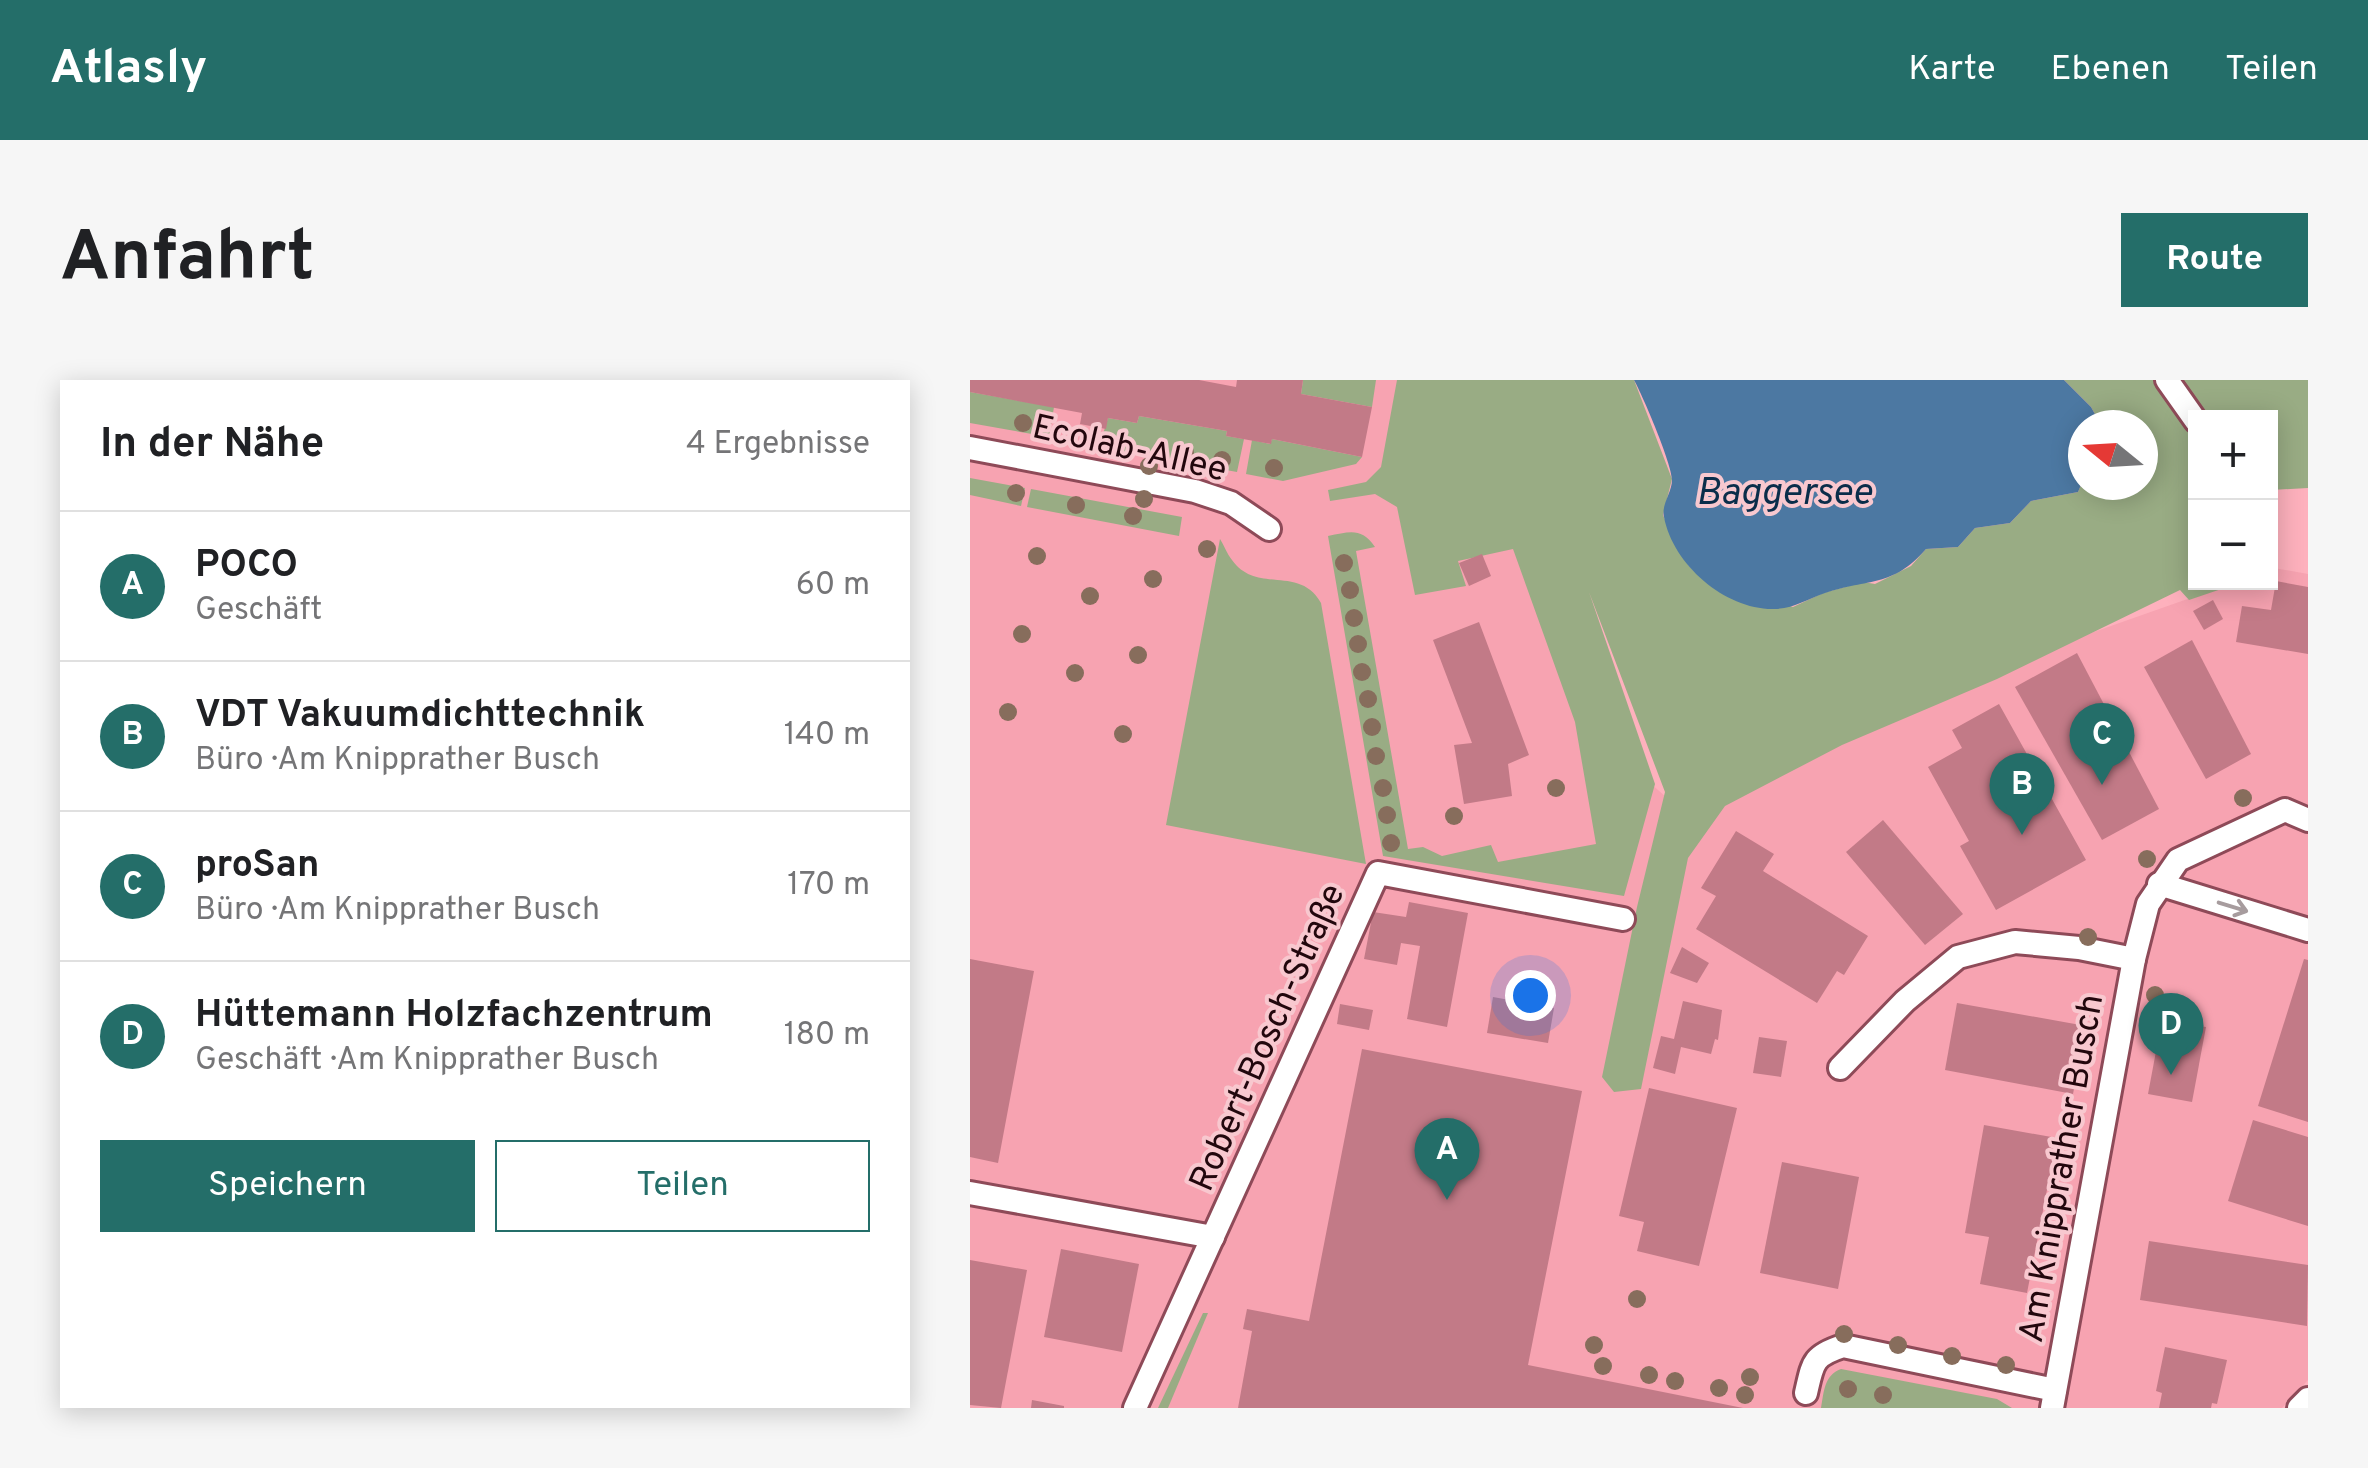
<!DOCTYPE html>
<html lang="de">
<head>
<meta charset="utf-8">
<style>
  :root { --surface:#fff; --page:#f6f6f6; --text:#202124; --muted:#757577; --line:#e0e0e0; --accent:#246e69 }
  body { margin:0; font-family:Overpass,sans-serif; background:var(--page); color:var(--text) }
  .controls { position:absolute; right:30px; top:30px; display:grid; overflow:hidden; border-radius:0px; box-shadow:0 5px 25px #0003 }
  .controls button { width:90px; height:90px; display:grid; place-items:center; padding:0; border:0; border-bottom:2px solid var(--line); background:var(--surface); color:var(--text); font:50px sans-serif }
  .compass { position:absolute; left:1098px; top:30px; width:90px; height:90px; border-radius:50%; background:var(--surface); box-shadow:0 5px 25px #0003; rotate:288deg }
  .you { position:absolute; left:560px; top:615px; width:35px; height:35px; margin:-25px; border:8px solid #fff; border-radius:50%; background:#1a73e8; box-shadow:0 0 0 15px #1a73e833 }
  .badge { display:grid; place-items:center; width:65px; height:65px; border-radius:50%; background:var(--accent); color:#fff; font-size:32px; font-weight:700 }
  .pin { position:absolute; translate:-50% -82px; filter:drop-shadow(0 2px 5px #0008) }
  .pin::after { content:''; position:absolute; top:52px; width:35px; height:30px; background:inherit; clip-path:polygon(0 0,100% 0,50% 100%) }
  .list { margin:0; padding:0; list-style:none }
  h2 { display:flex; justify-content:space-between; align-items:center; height:130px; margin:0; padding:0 40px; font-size:42px }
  h2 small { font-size:32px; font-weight:400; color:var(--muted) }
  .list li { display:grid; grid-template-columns:65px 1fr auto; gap:30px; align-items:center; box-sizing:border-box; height:150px; padding:0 40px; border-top:2px solid var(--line) }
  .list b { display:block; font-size:38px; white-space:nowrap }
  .list p { margin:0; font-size:32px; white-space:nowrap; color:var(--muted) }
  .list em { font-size:32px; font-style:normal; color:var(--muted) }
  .actions { display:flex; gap:20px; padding:30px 40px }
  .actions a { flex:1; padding:22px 0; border:2px solid var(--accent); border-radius:0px; text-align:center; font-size:35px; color:var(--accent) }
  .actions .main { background:var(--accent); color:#fff }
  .map { position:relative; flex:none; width:1338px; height:1028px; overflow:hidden; border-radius:0px }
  header { display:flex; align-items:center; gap:60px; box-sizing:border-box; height:140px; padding:0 50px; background:var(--accent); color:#fff }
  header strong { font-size:48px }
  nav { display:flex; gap:55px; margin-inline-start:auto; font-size:35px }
  .intro { display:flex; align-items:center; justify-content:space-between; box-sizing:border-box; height:240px; padding:0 60px }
  h1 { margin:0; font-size:70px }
  .button { padding:25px 45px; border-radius:0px; background:var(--accent); color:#fff; font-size:35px; font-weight:700 }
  main { display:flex; gap:60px; padding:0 60px }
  aside { flex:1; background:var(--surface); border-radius:0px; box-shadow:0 5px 25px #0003 }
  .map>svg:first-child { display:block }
</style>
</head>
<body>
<header>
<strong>Atlasly</strong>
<nav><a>Karte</a><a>Ebenen</a><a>Teilen</a></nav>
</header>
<div class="intro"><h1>Anfahrt</h1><a class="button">Route</a></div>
<main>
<aside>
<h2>In der Nähe<small>4 Ergebnisse</small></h2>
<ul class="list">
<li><span class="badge">A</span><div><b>POCO</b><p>Geschäft</p></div><em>60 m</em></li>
<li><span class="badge">B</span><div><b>VDT Vakuumdichttechnik</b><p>Büro · Am Knipprather Busch</p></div><em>140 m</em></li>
<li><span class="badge">C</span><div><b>proSan</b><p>Büro · Am Knipprather Busch</p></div><em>170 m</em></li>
<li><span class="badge">D</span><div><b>Hüttemann Holzfachzentrum</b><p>Geschäft · Am Knipprather Busch</p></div><em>180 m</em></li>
</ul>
<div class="actions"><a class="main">Speichern</a><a>Teilen</a></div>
</aside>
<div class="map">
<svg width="1338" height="1028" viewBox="0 0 1338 1028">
  <rect width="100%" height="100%" fill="#feb1bd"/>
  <path fill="#f7a3b1" d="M 0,0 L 568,0 L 597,155 L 680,403 L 720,438 L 999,296 L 1263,203 L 1300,202 L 1301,189 L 1304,188 L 1338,194 L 1338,1000 L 1312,1028 L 0,1028 Z"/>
  <g fill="#99ac84">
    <path d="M 333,0 L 406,0 L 402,27 L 331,14 Z"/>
    <path d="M 427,0 L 664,0 L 702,99 L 693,135 L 705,163 L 719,186 L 736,202 L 823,227 L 853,213 L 893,202 L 905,204 L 941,186 L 956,169 L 988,167 L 1005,148 L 1040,143 L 1061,121 L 1108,112 L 1113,100 L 1113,105 L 1173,105 L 1173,45 L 1131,45 L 1121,27 L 1094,0 L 1184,0 L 1225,59 L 1226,202 L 1269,203 L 1219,220 L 1210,210 L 1027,299 L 872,365 L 755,426 L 718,478 L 671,709 L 644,712 L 632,697 L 667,527 L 695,412 L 619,212 L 685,404 L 654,516 L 413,476 L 358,156 C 380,152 391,147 405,167 L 386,171 L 438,469 L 453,467 L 472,476 L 521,465 L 528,482 L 626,464 L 605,342 L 543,169 L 488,181 L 496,206 L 445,215 L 427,127 L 405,114 L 360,121 L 358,110 L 396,102 L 411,87 Z"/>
    <path d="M 1210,0 L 1338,0 L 1338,108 L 1301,110 L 1300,38 L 1236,37 Z"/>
    <path d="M 0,12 L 84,27 L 79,57 L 0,43 Z"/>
    <path d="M 169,36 L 257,51 L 256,56 L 274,59 L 267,92 L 129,67 L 138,38 L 167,43 Z"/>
    <path d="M 302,59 L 392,77 L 386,84 L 313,101 L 276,94 L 282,60 L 300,64 Z"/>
    <path d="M 0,98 L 55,108 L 51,126 L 0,115 Z"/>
    <path d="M 61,109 L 212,137 L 209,156 L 57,127 Z"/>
    <path d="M 250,159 C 254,165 257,174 262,180 C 287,215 329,184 351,223 L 396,484 L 196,445 Z"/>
    <path d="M 233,933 L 238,933 L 198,1028 L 188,1028 Z"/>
    <path d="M 871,989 L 1027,1019 L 1042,1028 L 851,1028 C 854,1012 854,995 871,989 Z"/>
  </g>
  <path fill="#4c78a2" d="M 664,0 L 1094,0 L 1121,27 L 1131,45 L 1113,45 L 1113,100 L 1108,112 L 1061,121 L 1040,143 L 1005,148 L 988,167 L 956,169 C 922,208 899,198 855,213 C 837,219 823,229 804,229 C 756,230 703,185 694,137 C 691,125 702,112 702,100 C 702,84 673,16 664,0 Z"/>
  <g fill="#c27a87">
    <path d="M 0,0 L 229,0 L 266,7 L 267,0 L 333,0 L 331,14 L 402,27 L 392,77 L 302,59 L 301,64 L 256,56 L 257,51 L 169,36 L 167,43 L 138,38 L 136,49 L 110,44 L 112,33 L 0,12 Z"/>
    <path d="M 512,174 L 521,196 L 499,206 L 489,183 Z"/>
    <path d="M 1306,201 L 1338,207 L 1338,274 L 1266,262 L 1272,226 L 1301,230 Z"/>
    <path d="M 1243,220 L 1253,239 L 1234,250 L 1223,231 Z"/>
    <path d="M 509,242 L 559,375 L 538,384 L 542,416 L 494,424 L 484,365 L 502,363 L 463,260 Z"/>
    <path d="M 1222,260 L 1281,374 L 1236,399 L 1174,287 Z"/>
    <path d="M 1107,273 L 1189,429 L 1132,460 L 1045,307 Z"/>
    <path d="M 1029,324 L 1116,480 L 1026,530 L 990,466 L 999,461 L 958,387 L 992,368 L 982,350 Z"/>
    <path d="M 913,440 L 993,534 L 955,565 L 876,472 Z"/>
    <path d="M 766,451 L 804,474 L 793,491 L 898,556 L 874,595 L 867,591 L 847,623 L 726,549 L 746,516 L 731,508 Z"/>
    <path d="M 439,522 L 498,533 L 477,647 L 437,639 L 450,566 L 431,563 L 427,585 L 394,579 L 403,532 L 436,537 Z"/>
    <path d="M 712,567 L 739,583 L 727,603 L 700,593 Z"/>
    <path d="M 0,579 L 64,591 L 28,783 L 0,777 Z"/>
    <path d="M 1334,579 L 1338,580 L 1338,742 L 1288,726 Z"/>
    <path d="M 523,617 L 584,628 L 578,663 L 517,653 Z"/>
    <path d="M 713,621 L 752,630 L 748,660 L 745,659 L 741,674 L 711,667 L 705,694 L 683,688 L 691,656 L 704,659 Z"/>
    <path d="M 987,623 L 1116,646 L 1103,714 L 975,690 Z"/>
    <path d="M 370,624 L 403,630 L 399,650 L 367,644 Z"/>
    <path d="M 1192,639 L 1236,647 L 1222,722 L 1178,714 Z"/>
    <path d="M 789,657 L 817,661 L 811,697 L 783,693 Z"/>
    <path d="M 392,669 L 612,711 L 558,985 L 773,1028 L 268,1028 L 282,951 L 273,949 L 277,929 L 339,941 Z"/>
    <path d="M 679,708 L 767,728 L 729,886 L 667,871 L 674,842 L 649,836 Z"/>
    <path d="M 1283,740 L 1338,757 L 1338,846 L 1258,821 Z"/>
    <path d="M 1014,745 L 1087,758 L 1057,913 L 1010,904 L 1019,857 L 995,853 Z"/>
    <path d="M 812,782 L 889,797 L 868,909 L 790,893 Z"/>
    <path d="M 1179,861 L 1338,885 L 1337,946 L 1170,920 Z"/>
    <path d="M 91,869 L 169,884 L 152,972 L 74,957 Z"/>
    <path d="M 0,880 L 57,890 L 31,1028 L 0,1025 Z"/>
    <path d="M 1195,967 L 1257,980 L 1247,1024 L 1242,1023 L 1241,1028 L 1189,1028 L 1192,1013 L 1186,1011 Z"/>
    <path d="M 62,1020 L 94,1026 L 94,1028 L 61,1028 Z"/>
  </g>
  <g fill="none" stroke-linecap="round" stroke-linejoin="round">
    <g stroke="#8e4a58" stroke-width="28">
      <g id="minor">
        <path d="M 1197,0 L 1226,41"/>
        <path d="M 0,68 L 225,111 L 261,123 L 299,149"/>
        <path d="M 1189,504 L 1338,550"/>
        <path d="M 870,688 L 935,621 L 988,577 L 1045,562 L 1109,568 L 1164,579"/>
        <path d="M 0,813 L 243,857"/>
        <path d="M 836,1013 C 843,983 842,976 873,966 L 1085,1010"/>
        <path d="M 165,1028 L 408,493 L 653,539"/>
        <path d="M 1082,1028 L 1164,579 L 1178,524 L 1208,480 L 1315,430 L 1338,440"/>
        <path d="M 1329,1028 L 1338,1019"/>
      </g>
    </g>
    <use href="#minor" stroke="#fff" stroke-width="22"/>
  </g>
  <g fill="#876d5c">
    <circle cx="53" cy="43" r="9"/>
    <circle cx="215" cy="73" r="9"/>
    <circle cx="252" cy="80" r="9"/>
    <circle cx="179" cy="86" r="9"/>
    <circle cx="304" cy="88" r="9"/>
    <circle cx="46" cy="113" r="9"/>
    <circle cx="174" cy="119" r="9"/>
    <circle cx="106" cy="125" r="9"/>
    <circle cx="163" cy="136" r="9"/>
    <circle cx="237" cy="169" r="9"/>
    <circle cx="67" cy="176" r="9"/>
    <circle cx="374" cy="183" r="9"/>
    <circle cx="183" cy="199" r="9"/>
    <circle cx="380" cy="210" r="9"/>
    <circle cx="120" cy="216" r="9"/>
    <circle cx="384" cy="238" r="9"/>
    <circle cx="52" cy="254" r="9"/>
    <circle cx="388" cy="264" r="9"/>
    <circle cx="168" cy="275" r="9"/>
    <circle cx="392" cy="292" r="9"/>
    <circle cx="105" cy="293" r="9"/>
    <circle cx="398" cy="319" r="9"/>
    <circle cx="38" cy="332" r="9"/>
    <circle cx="402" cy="347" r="9"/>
    <circle cx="153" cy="354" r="9"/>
    <circle cx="406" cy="376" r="9"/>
    <circle cx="413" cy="408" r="9"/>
    <circle cx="586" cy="408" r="9"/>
    <circle cx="1273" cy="418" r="9"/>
    <circle cx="417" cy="435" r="9"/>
    <circle cx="484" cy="436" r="9"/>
    <circle cx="421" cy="463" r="9"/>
    <circle cx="1177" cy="479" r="9"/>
    <circle cx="1118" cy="557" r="9"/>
    <circle cx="1185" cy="615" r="9"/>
    <circle cx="667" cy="919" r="9"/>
    <circle cx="874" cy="954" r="9"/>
    <circle cx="624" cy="965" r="9"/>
    <circle cx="928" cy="965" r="9"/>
    <circle cx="982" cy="976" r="9"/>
    <circle cx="1036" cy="985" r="9"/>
    <circle cx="633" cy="986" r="9"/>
    <circle cx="679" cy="995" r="9"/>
    <circle cx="780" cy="997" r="9"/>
    <circle cx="705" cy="1001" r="9"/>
    <circle cx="749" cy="1008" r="9"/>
    <circle cx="878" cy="1009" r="9"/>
    <circle cx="775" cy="1015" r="9"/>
    <circle cx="913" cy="1015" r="9"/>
  </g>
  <defs><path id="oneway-shaft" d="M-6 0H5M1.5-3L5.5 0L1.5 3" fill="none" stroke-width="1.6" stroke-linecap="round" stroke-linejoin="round" transform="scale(2.5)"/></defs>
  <use stroke="#a79c9e" href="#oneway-shaft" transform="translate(1263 527) rotate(17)"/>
  <g text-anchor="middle" stroke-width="8" stroke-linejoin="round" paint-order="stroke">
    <g font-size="35" fill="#22070d" stroke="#f8c8cf">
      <text transform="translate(160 67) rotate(13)" y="12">Ecolab-Allee</text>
      <text transform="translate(296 657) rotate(-66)" y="12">Robert-Bosch-Straße</text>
      <text transform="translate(1090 788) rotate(-80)" y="12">Am Knipprather Busch</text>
    </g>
    <g font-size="38" font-style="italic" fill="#0a2d4a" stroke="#f8c8cf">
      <text x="814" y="124">Baggersee</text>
    </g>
  </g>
</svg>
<div class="controls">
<button>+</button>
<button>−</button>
</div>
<svg class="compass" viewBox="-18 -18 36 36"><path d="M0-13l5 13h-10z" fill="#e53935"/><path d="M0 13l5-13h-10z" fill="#757577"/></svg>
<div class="you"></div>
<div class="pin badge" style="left:477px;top:820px">A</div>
<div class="pin badge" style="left:1052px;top:455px">B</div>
<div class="pin badge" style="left:1132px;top:405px">C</div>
<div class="pin badge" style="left:1201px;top:695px">D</div>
</div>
</main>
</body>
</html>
